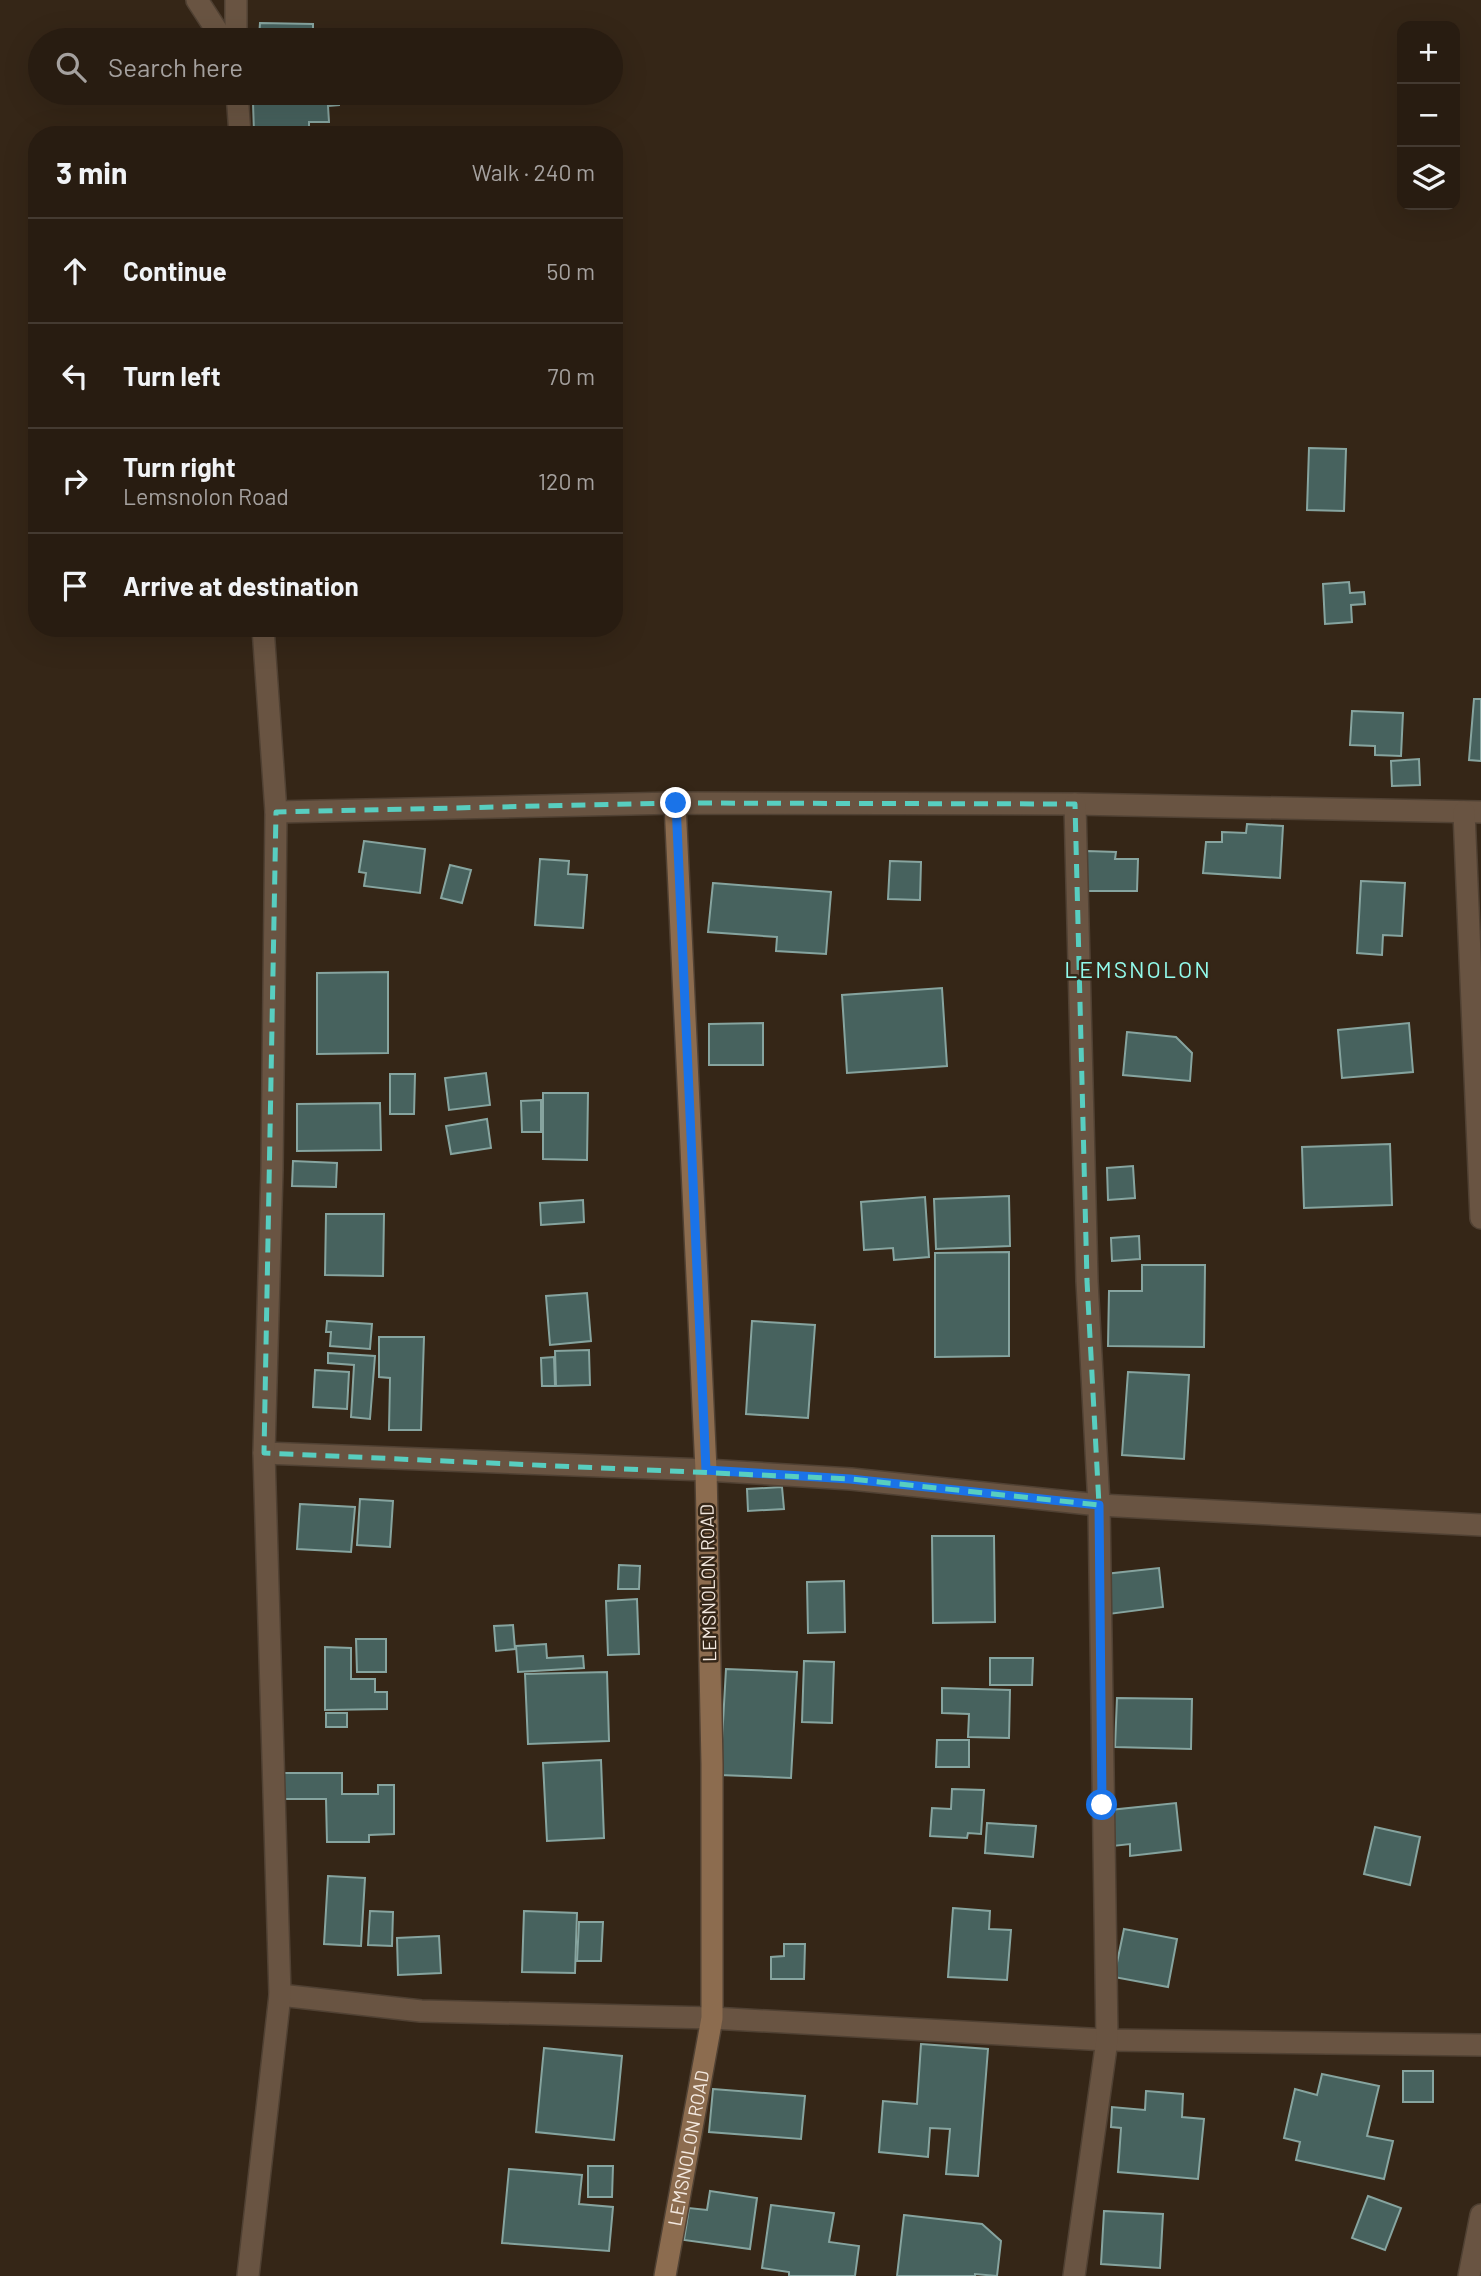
<!DOCTYPE html>
<html lang="en">
<head>
<meta charset="utf-8">
<style>
  :root { --surface:#281c11; --page:#34291f; --text:#f1f3f6; --muted:#a5a19f; --line:#443a31 }
  body { margin:0; font-family:Barlow,sans-serif; background:var(--page); color:var(--text) }
  .controls { position:absolute; right:21px; top:21px; display:grid; overflow:hidden; border-radius:14px; box-shadow:0 7px 28px #0002 }
  .controls button { width:63px; height:63px; display:grid; place-items:center; padding:0; border:0; border-bottom:2px solid var(--line); background:var(--surface); color:var(--text); font:35px sans-serif }
  .stop { position:absolute; width:21px; height:21px; margin:-16px; border:5px solid #1a73e8; border-radius:50%; background:#fff }
  .stop.end { background:#1a73e8; border-color:#fff; box-shadow:0 2px 7px #0008 }
  .list { margin:0; padding:0; list-style:none }
  h2 { display:flex; justify-content:space-between; align-items:center; height:91px; margin:0; padding:0 28px; font-size:30px }
  h2 small { font-size:23px; font-weight:400; color:var(--muted) }
  .list li { display:grid; grid-template-columns:46px 1fr auto; gap:21px; align-items:center; box-sizing:border-box; height:105px; padding:0 28px; border-top:2px solid var(--line) }
  .list b { display:block; font-size:26px; white-space:nowrap }
  .list p { margin:0; font-size:23px; white-space:nowrap; color:var(--muted) }
  .list em { font-size:23px; font-style:normal; color:var(--muted) }
  .icon { flex:none; width:38px; height:38px; fill:none; stroke:currentColor; stroke-width:2; stroke-linecap:round; stroke-linejoin:round }
  .map { position:relative; flex:none; width:1481px; height:2276px; overflow:hidden }
  .search { position:absolute; background:var(--surface); box-shadow:0 7px 28px #0002; left:28px; top:28px; width:595px; height:77px; display:flex; align-items:center; gap:18px; box-sizing:border-box; padding:0 24px; border-radius:38px; color:var(--muted); font-size:26px }
  .panel { position:absolute; background:var(--surface); box-shadow:0 7px 28px #0002; left:28px; top:126px; width:595px; height:511px; border-radius:28px }
  .map>svg:first-child { display:block }
</style>
</head>
<body>
<div class="map">
<svg width="1481" height="2276" viewBox="0 0 1481 2276">
  <rect width="100%" height="100%" fill="#352617"/>
  <g fill="#47625e" stroke="#86a49f" stroke-width="2">
    <path d="M 260,23 L 313,24 L 313,40 L 274,40 L 274,37 L 259,37 Z"/>
    <path d="M 270,93 L 285,93 L 285,98 L 301,98 L 301,93 L 339,93 L 339,105 L 328,106 L 329,122 L 309,122 L 309,131 L 254,133 L 253,103 L 270,103 Z"/>
    <path d="M 1309,448 L 1346,449 L 1344,511 L 1307,510 Z"/>
    <path d="M 1349,582 L 1350,593 L 1364,592 L 1365,604 L 1351,605 L 1352,622 L 1325,624 L 1323,584 Z"/>
    <path d="M 1474,699 L 1481,699 L 1481,761 L 1469,760 Z"/>
    <path d="M 1352,711 L 1403,713 L 1401,756 L 1375,755 L 1375,746 L 1350,745 Z"/>
    <path d="M 1419,759 L 1420,785 L 1392,786 L 1391,761 Z"/>
    <path d="M 1247,824 L 1283,826 L 1280,878 L 1203,873 L 1206,842 L 1222,842 L 1222,832 L 1246,833 Z"/>
    <path d="M 364,841 L 425,849 L 420,893 L 364,886 L 366,873 L 359,872 Z"/>
    <path d="M 1087,851 L 1116,852 L 1115,859 L 1138,859 L 1137,891 L 1086,891 Z"/>
    <path d="M 540,859 L 569,861 L 568,874 L 587,875 L 583,928 L 535,925 Z"/>
    <path d="M 890,861 L 921,862 L 920,900 L 888,899 Z"/>
    <path d="M 450,865 L 471,870 L 462,903 L 441,898 Z"/>
    <path d="M 1361,881 L 1405,883 L 1402,936 L 1383,935 L 1382,955 L 1357,953 Z"/>
    <path d="M 713,883 L 831,892 L 826,954 L 776,951 L 777,937 L 708,932 Z"/>
    <path d="M 388,972 L 388,1053 L 317,1054 L 317,973 Z"/>
    <path d="M 942,988 L 947,1066 L 847,1073 L 842,995 Z"/>
    <path d="M 763,1023 L 763,1065 L 709,1065 L 709,1024 Z"/>
    <path d="M 1409,1023 L 1413,1072 L 1342,1078 L 1338,1030 Z"/>
    <path d="M 1127,1032 L 1176,1037 L 1192,1053 L 1190,1081 L 1123,1075 Z"/>
    <path d="M 486,1073 L 490,1105 L 449,1110 L 445,1078 Z"/>
    <path d="M 390,1074 L 415,1074 L 414,1114 L 390,1114 Z"/>
    <path d="M 543,1093 L 588,1093 L 587,1160 L 543,1159 Z"/>
    <path d="M 541,1100 L 541,1132 L 522,1132 L 521,1101 Z"/>
    <path d="M 380,1103 L 381,1150 L 297,1151 L 297,1104 Z"/>
    <path d="M 487,1119 L 491,1148 L 451,1154 L 446,1126 Z"/>
    <path d="M 1390,1144 L 1392,1205 L 1304,1208 L 1302,1147 Z"/>
    <path d="M 293,1161 L 337,1163 L 336,1187 L 292,1186 Z"/>
    <path d="M 1133,1166 L 1135,1198 L 1108,1200 L 1107,1168 Z"/>
    <path d="M 1009,1196 L 1010,1246 L 936,1249 L 934,1199 Z"/>
    <path d="M 925,1197 L 929,1257 L 894,1260 L 893,1248 L 864,1250 L 861,1202 Z"/>
    <path d="M 583,1200 L 584,1222 L 541,1225 L 540,1203 Z"/>
    <path d="M 326,1214 L 384,1214 L 383,1276 L 325,1275 Z"/>
    <path d="M 1139,1236 L 1140,1259 L 1112,1261 L 1111,1238 Z"/>
    <path d="M 1009,1252 L 1009,1356 L 935,1357 L 935,1253 Z"/>
    <path d="M 1142,1265 L 1205,1265 L 1204,1347 L 1108,1346 L 1109,1291 L 1142,1291 Z"/>
    <path d="M 587,1293 L 591,1341 L 550,1345 L 546,1296 Z"/>
    <path d="M 327,1321 L 372,1324 L 370,1349 L 330,1346 L 331,1332 L 326,1332 Z"/>
    <path d="M 752,1321 L 815,1325 L 808,1418 L 746,1414 Z"/>
    <path d="M 379,1337 L 424,1337 L 421,1430 L 389,1430 L 390,1378 L 379,1377 Z"/>
    <path d="M 589,1350 L 590,1385 L 556,1386 L 555,1351 Z"/>
    <path d="M 328,1353 L 375,1356 L 370,1419 L 351,1417 L 354,1365 L 328,1363 Z"/>
    <path d="M 554,1357 L 555,1386 L 542,1386 L 541,1358 Z"/>
    <path d="M 315,1370 L 349,1372 L 347,1409 L 313,1407 Z"/>
    <path d="M 1128,1372 L 1189,1375 L 1184,1459 L 1122,1455 Z"/>
    <path d="M 782,1487 L 784,1509 L 748,1511 L 747,1489 Z"/>
    <path d="M 360,1499 L 393,1501 L 390,1547 L 357,1545 Z"/>
    <path d="M 300,1504 L 355,1507 L 351,1552 L 297,1549 Z"/>
    <path d="M 932,1536 L 994,1536 L 995,1622 L 933,1623 Z"/>
    <path d="M 619,1565 L 640,1566 L 639,1589 L 618,1589 Z"/>
    <path d="M 1159,1568 L 1163,1607 L 1109,1614 L 1105,1574 Z"/>
    <path d="M 844,1581 L 845,1632 L 808,1633 L 807,1582 Z"/>
    <path d="M 637,1599 L 639,1654 L 608,1655 L 606,1601 Z"/>
    <path d="M 513,1625 L 515,1649 L 496,1651 L 494,1626 Z"/>
    <path d="M 356,1639 L 386,1639 L 386,1672 L 357,1672 Z"/>
    <path d="M 546,1644 L 547,1658 L 583,1656 L 584,1668 L 518,1672 L 516,1646 Z"/>
    <path d="M 325,1647 L 351,1648 L 351,1679 L 375,1679 L 375,1692 L 387,1692 L 387,1709 L 325,1710 Z"/>
    <path d="M 990,1658 L 1033,1658 L 1032,1685 L 990,1685 Z"/>
    <path d="M 804,1661 L 834,1662 L 832,1723 L 802,1722 Z"/>
    <path d="M 726,1669 L 797,1672 L 791,1778 L 720,1775 Z"/>
    <path d="M 607,1672 L 609,1741 L 528,1744 L 525,1674 Z"/>
    <path d="M 942,1688 L 1010,1690 L 1009,1738 L 968,1737 L 969,1714 L 942,1713 Z"/>
    <path d="M 1117,1698 L 1192,1699 L 1191,1749 L 1115,1747 Z"/>
    <rect x="326" y="1713" width="21" height="14"/>
    <path d="M 937,1740 L 969,1740 L 969,1767 L 936,1767 Z"/>
    <path d="M 601,1760 L 604,1838 L 547,1841 L 543,1763 Z"/>
    <path d="M 281,1773 L 342,1773 L 342,1794 L 378,1794 L 378,1785 L 394,1785 L 394,1834 L 369,1835 L 369,1842 L 327,1842 L 326,1799 L 281,1799 Z"/>
    <path d="M 952,1789 L 984,1790 L 981,1834 L 968,1833 L 967,1838 L 930,1836 L 932,1808 L 951,1809 Z"/>
    <path d="M 1176,1803 L 1181,1850 L 1130,1856 L 1130,1844 L 1113,1846 L 1110,1810 Z"/>
    <path d="M 987,1823 L 1036,1826 L 1033,1857 L 985,1853 Z"/>
    <path d="M 1375,1827 L 1420,1837 L 1410,1885 L 1364,1874 Z"/>
    <path d="M 328,1876 L 365,1878 L 361,1946 L 324,1944 Z"/>
    <path d="M 953,1908 L 990,1911 L 989,1929 L 1011,1930 L 1007,1980 L 948,1977 Z"/>
    <path d="M 370,1911 L 393,1912 L 392,1946 L 368,1945 Z"/>
    <path d="M 524,1911 L 577,1913 L 575,1973 L 522,1972 Z"/>
    <path d="M 579,1922 L 603,1922 L 601,1961 L 577,1961 Z"/>
    <path d="M 1124,1929 L 1177,1939 L 1168,1987 L 1114,1977 Z"/>
    <path d="M 439,1936 L 441,1973 L 398,1975 L 397,1938 Z"/>
    <path d="M 784,1944 L 805,1944 L 804,1979 L 771,1979 L 771,1957 L 784,1956 Z"/>
    <path d="M 921,2044 L 988,2049 L 978,2176 L 946,2174 L 950,2129 L 930,2128 L 928,2157 L 879,2152 L 883,2101 L 917,2104 Z"/>
    <path d="M 544,2048 L 622,2056 L 614,2140 L 536,2132 Z"/>
    <rect x="1403" y="2071" width="30" height="31"/>
    <path d="M 1322,2074 L 1379,2086 L 1367,2136 L 1393,2141 L 1384,2179 L 1296,2160 L 1300,2142 L 1284,2138 L 1295,2089 L 1317,2095 Z"/>
    <path d="M 713,2089 L 805,2096 L 801,2139 L 709,2132 Z"/>
    <path d="M 1146,2091 L 1183,2094 L 1182,2117 L 1204,2119 L 1198,2179 L 1118,2172 L 1121,2128 L 1111,2127 L 1112,2107 L 1145,2110 Z"/>
    <path d="M 588,2166 L 613,2166 L 612,2197 L 588,2197 Z"/>
    <path d="M 509,2169 L 582,2175 L 579,2204 L 613,2207 L 609,2251 L 502,2243 Z"/>
    <path d="M 710,2191 L 757,2198 L 750,2249 L 684,2240 L 689,2208 L 707,2210 Z"/>
    <path d="M 1368,2196 L 1401,2208 L 1385,2250 L 1352,2238 Z"/>
    <path d="M 771,2205 L 834,2213 L 829,2242 L 859,2246 L 855,2276 L 789,2276 L 789,2272 L 762,2268 Z"/>
    <path d="M 1104,2211 L 1163,2214 L 1160,2268 L 1101,2264 Z"/>
    <path d="M 904,2215 L 982,2224 L 1001,2241 L 997,2276 L 975,2274 L 975,2276 L 897,2276 Z"/>
  </g>
  <g fill="none" stroke-linecap="round" stroke-linejoin="round">
    <g stroke="#504133" stroke-width="24">
      <g id="street">
        <path d="M 197,0 L 223,40"/>
        <path d="M 236,40 L 236,0"/>
        <path d="M 237,93 L 240,135"/>
        <path d="M 276,812 L 675,803 L 1075,804 L 1481,812"/>
        <path d="M 1464,812 L 1481,1218"/>
        <path d="M 264,1453 L 706,1470 L 851,1479 L 1099,1505 L 1481,1525"/>
        <path d="M 280,1995 L 421,2011 L 712,2018 L 1107,2040 L 1481,2045"/>
        <path d="M 248,2276 L 280,1995 L 264,1453 L 272,1170 L 276,812 L 263,628"/>
        <path d="M 1074,2276 L 1107,2040 L 1099,1505 L 1087,1281 L 1075,804"/>
        <path d="M 1469,2276 L 1481,2215"/>
      </g>
    </g>
    <g stroke="#504133" stroke-width="24">
      <g id="secondary">
        <path id="s1" d="M 665,2276 L 712,2018 L 712,1764 L 706,1470 L 675,803"/>
      </g>
    </g>
    <use href="#street" stroke="#695442" stroke-width="21"/>
    <use href="#secondary" stroke="#8c6c4f" stroke-width="21"/>
  </g>
  <g fill="none" stroke-linecap="round" stroke-linejoin="round">
    <path stroke="#1a73e8" stroke-width="9" d="M 676,803 L 706,1470 L 850,1479 L 1099,1505 L 1102,1805"/>
  </g>
  <path fill="none" stroke="#58cec0" stroke-width="5" stroke-dasharray="14 9" stroke-linejoin="round" d="M 675,803 L 1075,804 L 1087,1281 L 1099,1505 L 851,1479 L 264,1453 L 276,812 Z"/>
  <g text-anchor="middle" stroke-width="5" stroke-linejoin="round" paint-order="stroke">
    <g font-size="19" fill="#f4e9e0" stroke="#352617">
      <text transform="translate(708 1583) rotate(-91)" y="7">LEMSNOLON ROAD</text>
      <text dy="7" stroke="none"><textPath href="#s1" startOffset="130">LEMSNOLON ROAD</textPath></text>
    </g>
    <g font-size="23" letter-spacing="2" fill="#92fbec" stroke="#352617">
      <text x="1138" y="978">LEMSNOLON</text>
    </g>
  </g>
</svg>
<div class="controls">
<button>+</button>
<button>−</button>
<button><svg class="icon" aria-label="layers" viewBox="0 0 24 24"><path d="M12 4l9 5-9 5-9-5zM3 14l9 5 9-5"/></svg></button>
</div>
<div class="stop" style="left:1102px;top:1805px"></div>
<div class="stop end" style="left:676px;top:803px"></div>
<div class="search"><svg class="icon" aria-label="search" viewBox="0 0 24 24"><circle cx="10" cy="10" r="6"/><path d="M15 15l6 6"/></svg>Search here</div>
<section class="panel">
<h2>3 min<small>Walk · 240 m</small></h2>
<ul class="list">
<li><svg class="icon" aria-label="ahead" viewBox="0 0 24 24"><path d="M12 20V5M6 11l6-6 6 6"/></svg><div><b>Continue</b></div><em>50 m</em></li>
<li><svg class="icon" aria-label="left" viewBox="0 0 24 24"><path d="M17 20v-9H6M10 6l-5 5 5 5"/></svg><div><b>Turn left</b></div><em>70 m</em></li>
<li><svg class="icon" aria-label="right" viewBox="0 0 24 24"><path d="M7 20v-9h11M14 6l5 5-5 5"/></svg><div><b>Turn right</b><p>Lemsnolon Road</p></div><em>120 m</em></li>
<li><svg class="icon" aria-label="arrive" viewBox="0 0 24 24"><path d="M6 21V4h12l-3 4 3 4H6"/></svg><div><b>Arrive at destination</b></div></li>
</ul>
</section>
</div>
</body>
</html>
